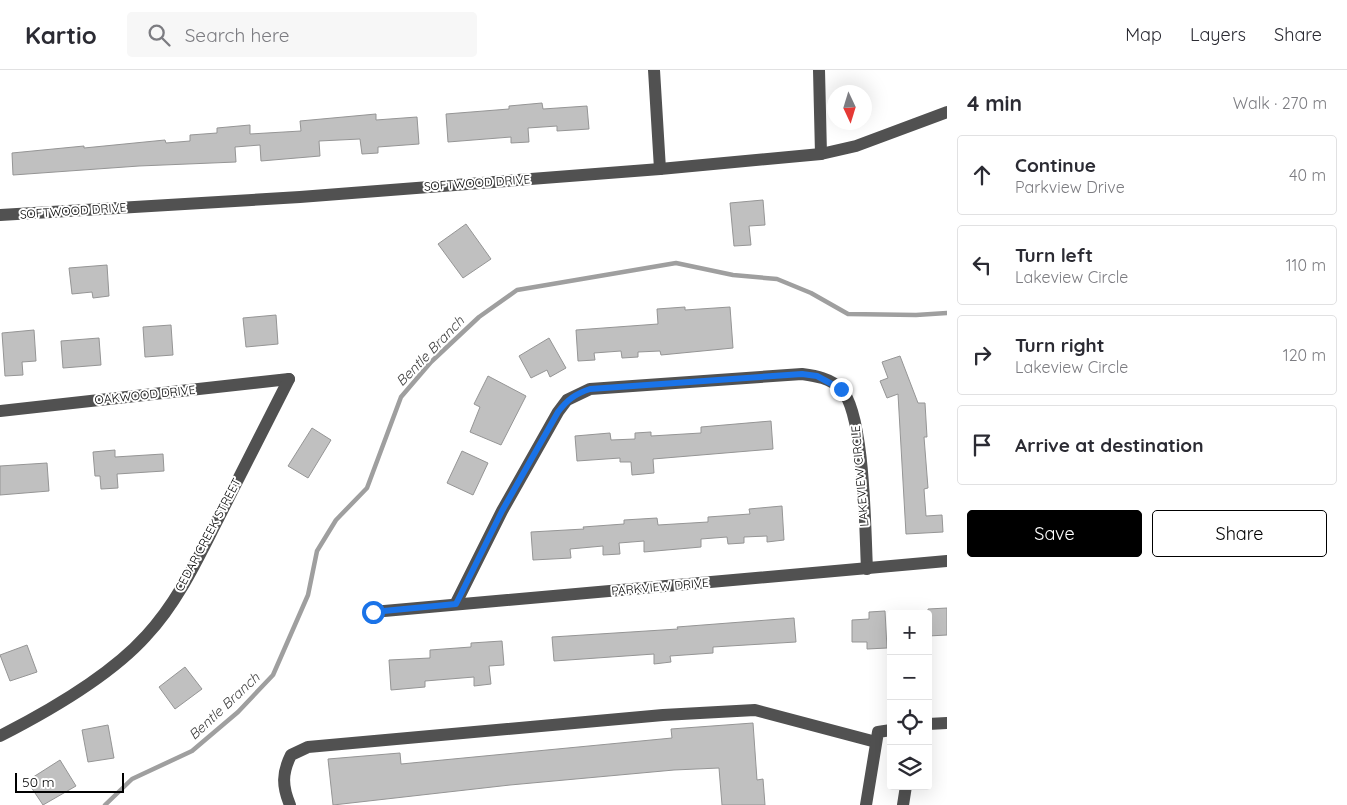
<!DOCTYPE html>
<html lang="en">
<head>
<meta charset="utf-8">
<style>
  :root { --surface:#fff; --page:#f7f7f7; --text:#2b2b33; --muted:#7c7c81; --line:#e1e1e2; --accent:#000 }
  body { margin:0; font-family:Quicksand,sans-serif; background:var(--page); color:var(--text) }
  .controls { position:absolute; right:15px; bottom:15px; display:grid; overflow:hidden; border-radius:5px; box-shadow:0 5px 20px #0002 }
  .controls button { width:45px; height:45px; display:grid; place-items:center; padding:0; border:0; border-bottom:1px solid var(--line); background:var(--surface); color:var(--text); font:25px sans-serif }
  .compass { position:absolute; left:827px; top:15px; width:45px; height:45px; border-radius:50%; background:var(--surface); box-shadow:0 5px 20px #0002; rotate:176deg }
  .scale { position:absolute; left:15px; bottom:12px; width:109px; box-sizing:border-box; padding-left:5px; border:2px solid #000; border-top:0; font-size:14px; line-height:18px; white-space:nowrap; color:#000; -webkit-text-stroke:4px #fff; paint-order:stroke }
  .stop { position:absolute; width:15px; height:15px; margin:-11px; border:4px solid #1a73e8; border-radius:50%; background:#fff }
  .stop.end { background:#1a73e8; border-color:#fff; box-shadow:0 1px 5px #0008 }
  .list { margin:0; padding:0; list-style:none }
  h2 { display:flex; justify-content:space-between; align-items:center; height:65px; margin:0; padding:0 20px; font-size:21px }
  h2 small { font-size:16px; font-weight:400; color:var(--muted) }
  .list li { display:grid; grid-template-columns:32px 1fr auto; gap:15px; align-items:center; box-sizing:border-box; height:80px; margin:0 10px 10px; padding:0 10px; border:1px solid var(--line); border-radius:5px }
  .list b { display:block; font-size:19px; white-space:nowrap }
  .list p { margin:0; font-size:16px; white-space:nowrap; color:var(--muted) }
  .list em { font-size:16px; font-style:normal; color:var(--muted) }
  .actions { display:flex; gap:10px; padding:15px 20px }
  .actions a { flex:1; padding:11px 0; border:1px solid var(--accent); border-radius:5px; text-align:center; font-size:18px; color:var(--accent) }
  .actions .main { background:var(--accent); color:#fff }
  .icon { flex:none; width:28px; height:28px; fill:none; stroke:currentColor; stroke-width:2; stroke-linecap:round; stroke-linejoin:round }
  .map { position:relative; flex:none; width:947px; height:735px; overflow:hidden }
  header { display:flex; align-items:center; gap:30px; box-sizing:border-box; height:70px; padding:0 25px; background:var(--surface); border-bottom:1px solid var(--line) }
  header strong { font-size:24px }
  nav { display:flex; gap:28px; margin-inline-start:auto; font-size:18px }
  .search { width:350px; height:45px; background:var(--page); display:flex; align-items:center; gap:12px; box-sizing:border-box; padding:0 18px; border-radius:5px; color:var(--muted); font-size:19px }
  main { display:flex }
  aside { flex:1; background:var(--surface) }
  .map>svg:first-child { display:block }
</style>
</head>
<body>
<header>
<strong>Kartio</strong>
<div class="search"><svg class="icon" aria-label="search" viewBox="0 0 24 24"><circle cx="10" cy="10" r="6"/><path d="M15 15l6 6"/></svg>Search here</div>
<nav><a>Map</a><a>Layers</a><a>Share</a></nav>
</header>
<main>
<div class="map">
<svg width="947" height="735" viewBox="0 0 947 735">
  <rect width="100%" height="100%" fill="#fff"/>
  <g fill="none" stroke-linecap="round" stroke-linejoin="round">
    <path stroke="#9f9f9f" stroke-width="4.5" d="M 105,735 L 132,709 L 192,681 L 238,642 L 273,605 L 308,525 L 317,481 L 336,450 L 367,418 L 401,327 L 431,292 L 479,247 L 517,220 L 676,193 L 733,205 L 777,209 L 811,223 L 848,244 L 916,245 L 947,243"/>
  </g>
  <g fill="#c0c0c0" stroke="#959595">
    <path d="M 542,33 L 543,39 L 587,36 L 589,59 L 557,61 L 557,56 L 528,58 L 529,72 L 511,73 L 511,67 L 448,72 L 446,44 L 509,39 L 509,36 Z"/>
    <path d="M 376,44 L 376,50 L 417,47 L 419,74 L 378,77 L 378,83 L 362,84 L 360,69 L 319,71 L 320,86 L 261,91 L 260,75 L 235,77 L 236,92 L 139,96 L 13,105 L 12,83 L 84,76 L 84,78 L 165,70 L 166,73 L 190,71 L 190,65 L 217,63 L 217,58 L 250,55 L 250,64 L 301,61 L 300,51 Z"/>
    <path d="M 763,130 L 765,155 L 749,156 L 751,175 L 734,176 L 730,133 Z"/>
    <path d="M 466,154 L 491,189 L 463,208 L 438,174 Z"/>
    <path d="M 107,195 L 109,226 L 93,228 L 92,222 L 72,224 L 69,198 Z"/>
    <path d="M 685,237 L 685,240 L 730,237 L 733,278 L 661,285 L 660,281 L 638,282 L 638,287 L 622,288 L 621,281 L 594,283 L 595,290 L 578,291 L 576,260 L 658,254 L 657,239 Z"/>
    <path d="M 276,245 L 278,274 L 246,277 L 243,248 Z"/>
    <path d="M 171,255 L 173,285 L 145,287 L 143,257 Z"/>
    <path d="M 34,260 L 36,291 L 22,292 L 23,305 L 5,306 L 2,263 Z"/>
    <path d="M 99,268 L 101,295 L 63,298 L 61,271 Z"/>
    <path d="M 549,268 L 566,298 L 550,307 L 547,300 L 531,308 L 519,286 Z"/>
    <path d="M 900,286 L 918,333 L 925,333 L 927,367 L 924,367 L 928,418 L 924,419 L 926,446 L 942,445 L 943,462 L 906,464 L 898,324 L 887,328 L 880,311 L 888,308 L 882,292 Z"/>
    <path d="M 488,306 L 526,326 L 501,375 L 470,362 L 480,337 L 474,334 Z"/>
    <path d="M 771,351 L 773,379 L 653,389 L 654,403 L 632,405 L 631,392 L 620,392 L 620,388 L 577,391 L 575,366 L 610,363 L 611,370 L 635,369 L 635,363 L 651,362 L 651,366 L 701,363 L 701,357 Z"/>
    <path d="M 312,358 L 331,370 L 308,408 L 288,396 Z"/>
    <path d="M 115,380 L 115,387 L 163,384 L 164,401 L 117,404 L 118,418 L 101,419 L 100,406 L 95,406 L 93,382 Z"/>
    <path d="M 462,381 L 488,393 L 473,425 L 447,413 Z"/>
    <path d="M 47,393 L 49,421 L 0,425 L 0,396 Z"/>
    <path d="M 782,436 L 784,470 L 767,472 L 767,466 L 744,467 L 744,473 L 728,474 L 727,467 L 701,469 L 701,477 L 644,482 L 644,471 L 619,473 L 620,484 L 603,485 L 603,476 L 570,479 L 571,488 L 533,490 L 531,462 L 584,459 L 583,457 L 624,454 L 624,450 L 657,448 L 658,455 L 708,452 L 708,447 L 750,444 L 749,439 Z"/>
    <path d="M 947,538 L 947,565 L 928,566 L 928,539 Z"/>
    <path d="M 885,541 L 887,578 L 867,579 L 867,572 L 852,572 L 852,550 L 869,549 L 869,542 Z"/>
    <path d="M 794,548 L 796,572 L 713,577 L 713,583 L 670,586 L 671,592 L 654,594 L 654,584 L 554,591 L 552,567 L 678,559 L 677,557 Z"/>
    <path d="M 502,571 L 504,595 L 489,596 L 491,614 L 474,616 L 474,607 L 425,611 L 425,617 L 391,620 L 389,590 L 430,588 L 430,580 L 471,577 L 471,573 Z"/>
    <path d="M 27,575 L 37,602 L 10,611 L 0,585 Z"/>
    <path d="M 185,597 L 202,619 L 175,639 L 159,617 Z"/>
    <path d="M 753,653 L 757,710 L 763,709 L 765,735 L 722,735 L 719,698 L 674,700 L 510,715 L 333,735 L 328,689 L 400,683 L 401,694 L 672,668 L 671,659 Z"/>
    <path d="M 108,655 L 114,688 L 88,692 L 82,660 Z"/>
    <path d="M 60,690 L 76,716 L 43,735 L 27,711 Z"/>
  </g>
  <g fill="none" stroke-linecap="round" stroke-linejoin="round">
    <g stroke="#515151" stroke-width="12">
      <path d="M 654,0 L 660,99"/>
      <path d="M 819,0 L 821,84"/>
      <path d="M 0,145 L 300,127 L 660,99 L 821,84 L 856,76 L 947,42"/>
      <path d="M 0,341 L 289,309"/>
      <path d="M 456,533 L 502,441 L 558,342 L 567,330 L 590,319 L 802,304 C 816,306 830,308 841,319 C 865,343 865,462 867,499"/>
      <path d="M 373,542 L 947,491"/>
      <path d="M 928,654 L 947,653"/>
      <path d="M 0,666 C 47,642 110,606 146,566 C 178,532 198,488 219,447 C 242,401 266,355 289,309"/>
      <path d="M 290,735 C 282,716 282,703 291,685 L 308,677 L 663,645 L 755,640 L 876,672"/>
      <path d="M 866,735 L 878,662 L 891,660"/>
      <path d="M 903,735 L 906,716"/>
    </g>
  </g>
  <g fill="none" stroke-linecap="round" stroke-linejoin="round">
    <path stroke="#1a73e8" stroke-width="6" d="M 373,542 L 456,534 L 502,441 L 558,342 C 567,330 575,324 590,319 L 802,304 L 817,306 L 841,319"/>
  </g>
  <g text-anchor="middle" stroke-width="4" stroke-linejoin="round" paint-order="stroke">
    <g font-size="12" fill="#000" stroke="#fff">
      <text transform="translate(477 113) rotate(-4)" y="4">SOFTWOOD DRIVE</text>
      <text transform="translate(73 141) rotate(-4)" y="4">SOFTWOOD DRIVE</text>
      <text transform="translate(145 325) rotate(-6)" y="4">OAKWOOD DRIVE</text>
      <text transform="translate(860 406) rotate(-95)" y="4">LAKEVIEW CIRCLE</text>
      <text transform="translate(208 465) rotate(-62)" y="4">CEDAR CREEK STREET</text>
      <text transform="translate(660 517) rotate(-5)" y="4">PARKVIEW DRIVE</text>
    </g>
    <g font-size="14" font-style="italic" fill="#404040" stroke="#fff">
      <text transform="translate(430 281) rotate(-46)" y="5">Bentle Branch</text>
      <text transform="translate(224 636) rotate(-43)" y="5">Bentle Branch</text>
    </g>
  </g>
</svg>
<div class="controls">
<button>+</button>
<button>−</button>
<button><svg class="icon" aria-label="locate" viewBox="0 0 24 24"><circle cx="12" cy="12" r="6"/><path d="M12 2v4M12 18v4M2 12h4M18 12h4"/></svg></button>
<button><svg class="icon" aria-label="layers" viewBox="0 0 24 24"><path d="M12 4l9 5-9 5-9-5zM3 14l9 5 9-5"/></svg></button>
</div>
<svg class="compass" viewBox="-18 -18 36 36"><path d="M0-13l5 13h-10z" fill="#e53935"/><path d="M0 13l5-13h-10z" fill="#7c7c81"/></svg>
<div class="scale">50 m</div>
<div class="stop" style="left:373px;top:542px"></div>
<div class="stop end" style="left:841px;top:319px"></div>
</div>
<aside>
<h2>4 min<small>Walk · 270 m</small></h2>
<ul class="list">
<li><svg class="icon" aria-label="ahead" viewBox="0 0 24 24"><path d="M12 20V5M6 11l6-6 6 6"/></svg><div><b>Continue</b><p>Parkview Drive</p></div><em>40 m</em></li>
<li><svg class="icon" aria-label="left" viewBox="0 0 24 24"><path d="M17 20v-9H6M10 6l-5 5 5 5"/></svg><div><b>Turn left</b><p>Lakeview Circle</p></div><em>110 m</em></li>
<li><svg class="icon" aria-label="right" viewBox="0 0 24 24"><path d="M7 20v-9h11M14 6l5 5-5 5"/></svg><div><b>Turn right</b><p>Lakeview Circle</p></div><em>120 m</em></li>
<li><svg class="icon" aria-label="arrive" viewBox="0 0 24 24"><path d="M6 21V4h12l-3 4 3 4H6"/></svg><div><b>Arrive at destination</b></div></li>
</ul>
<div class="actions"><a class="main">Save</a><a>Share</a></div>
</aside>
</main>
</body>
</html>
